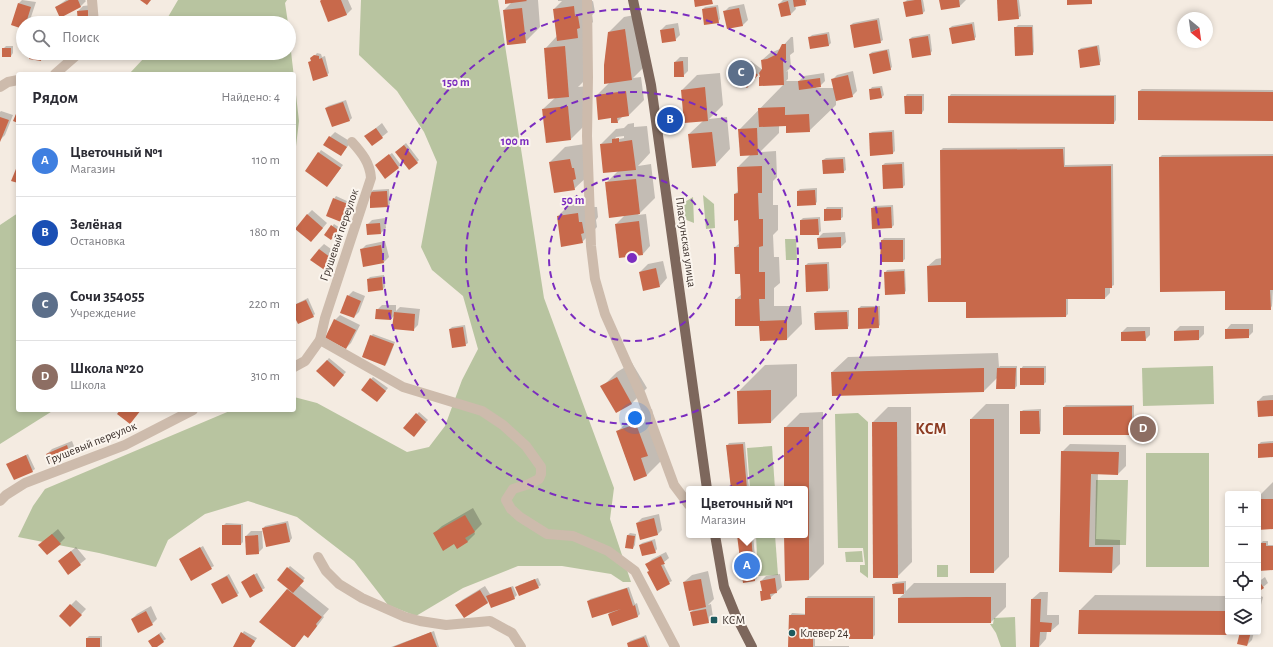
<!DOCTYPE html>
<html lang="ru">
<head>
<meta charset="utf-8">
<style>
  :root { --surface:#fff; --page:#f7f7f7; --text:#2b2b33; --muted:#7c7c81; --line:#e1e1e2; --accent:#1f5a5e }
  body { margin:0; font-family:"Alegreya Sans",sans-serif; background:var(--page); color:var(--text) }
  .controls { position:absolute; right:12px; bottom:12px; display:grid; overflow:hidden; border-radius:4px; box-shadow:0 2px 6px #0003 }
  .controls button { width:36px; height:36px; display:grid; place-items:center; padding:0; border:0; border-bottom:1px solid var(--line); background:var(--surface); color:var(--text); font:20px sans-serif }
  .compass { position:absolute; left:1177px; top:12px; width:36px; height:36px; border-radius:50%; background:var(--surface); box-shadow:0 2px 6px #0003; rotate:151deg }
  .you { position:absolute; left:635px; top:418px; width:14px; height:14px; margin:-10px; border:3px solid #fff; border-radius:50%; background:#1a73e8; box-shadow:0 0 0 6px #1a73e833 }
  .badge { display:grid; place-items:center; width:26px; height:26px; border-radius:50%; background:var(--accent); color:#fff; font-size:13px; font-weight:700 }
  .pin { position:absolute; translate:-50% -50%; border:2px solid #fff; box-shadow:0 1px 4px #0006 }
  .popup { position:absolute; left:686px; top:486px; width:122px; height:52px; box-sizing:border-box; display:grid; place-content:center; border-radius:4px; background:var(--surface); filter:drop-shadow(0 1px 3px #0005); font-size:13px; white-space:nowrap; color:var(--muted) }
  .popup b { font-size:15px; color:var(--text) }
  .popup::after { content:''; position:absolute; left:50%; top:100%; margin-left:-8px; border:8px solid transparent; border-top-color:var(--surface) }
  .list { margin:0; padding:0; list-style:none }
  h2 { display:flex; justify-content:space-between; align-items:center; height:52px; margin:0; padding:0 16px; font-size:17px }
  h2 small { font-size:13px; font-weight:400; color:var(--muted) }
  .list li { display:grid; grid-template-columns:26px 1fr auto; gap:12px; align-items:center; box-sizing:border-box; height:72px; padding:0 16px; border-top:1px solid var(--line) }
  .list b { display:block; font-size:15px; white-space:nowrap }
  .list p { margin:0; font-size:13px; white-space:nowrap; color:var(--muted) }
  .list em { font-size:13px; font-style:normal; color:var(--muted) }
  .icon { flex:none; width:22px; height:22px; fill:none; stroke:currentColor; stroke-width:2; stroke-linecap:round; stroke-linejoin:round }
  .map { position:relative; flex:none; width:1273px; height:647px; overflow:hidden }
  .search { position:absolute; background:var(--surface); box-shadow:0 2px 6px #0003; left:16px; top:16px; width:280px; height:44px; display:flex; align-items:center; gap:10px; box-sizing:border-box; padding:0 14px; border-radius:22px; color:var(--muted); font-size:15px }
  .panel { position:absolute; background:var(--surface); box-shadow:0 2px 6px #0003; left:16px; top:72px; width:280px; height:340px; border-radius:4px }
  .map>svg:first-child { display:block }
</style>
</head>
<body>
<div class="map">
<svg width="1273" height="647" viewBox="0 0 1273 647">
  <rect width="100%" height="100%" fill="#f4ebe1"/>
  <g fill="#b8c4a0">
    <path d="M 178,0 L 287,0 L 285,3 L 288,23 L 160,23 L 168,17 Z"/>
    <path d="M 361,0 L 498,0 L 544,298 L 614,488 L 610,519 L 631,582 L 623,582 L 611,574 L 562,566 L 518,566 L 463,588 L 416,616 L 388,605 L 354,561 L 297,517 L 248,501 L 205,514 L 168,540 L 156,567 L 99,553 L 18,537 L 33,506 L 45,489 L 232,410 L 294,410 L 294,397 L 317,403 L 407,452 L 429,447 L 445,426 L 462,380 L 478,349 L 463,296 L 432,270 L 421,247 L 437,162 L 424,132 L 397,91 L 359,55 Z"/>
    <path d="M 289,34 L 299,121 L 294,163 L 294,74 L 129,74 L 144,58 L 146,53 L 289,53 Z"/>
    <path d="M 703,195 L 714,204 L 715,228 L 706,229 Z"/>
    <path d="M 693,197 L 694,223 L 684,219 L 683,203 Z"/>
    <path d="M 18,213 L 18,410 L 54,410 L 0,444 L 0,225 Z"/>
    <path d="M 785,239 L 796,239 L 797,260 L 786,260 Z"/>
    <path d="M 1213,366 L 1214,404 L 1143,406 L 1142,368 Z"/>
    <path d="M 858,413 L 868,422 L 868,578 L 860,572 L 860,565 L 865,565 L 863,548 L 838,548 L 835,414 Z"/>
    <path d="M 772,446 L 775,489 L 750,489 L 747,448 Z"/>
    <rect x="1146" y="453" width="63" height="114"/>
    <path d="M 1096,480 L 1128,480 L 1126,545 L 1095,545 Z"/>
    <path d="M 756,535 L 775,535 L 778,575 L 758,576 Z"/>
    <path d="M 862,551 L 863,562 L 846,562 L 845,552 Z"/>
    <rect x="937" y="565" width="11" height="12"/>
    <path d="M 1015,617 L 1016,647 L 1001,647 L 996,633 L 990,624 L 993,624 L 994,618 Z"/>
  </g>
  <g fill="#0003" fill-rule="evenodd">
    <path d="M 22,0 L 36,2 L 29,23 L 23,23 L 23,28 L 19,3 Z"/>
    <path d="M 66,0 L 85,0 L 86,1 L 81,6 L 61,16 L 56,7 Z"/>
    <path d="M 322,0 L 348,0 L 352,9 L 347,14 L 329,21 Z"/>
    <path d="M 506,0 L 538,0 L 540,27 L 525,42 L 504,10 L 512,2 Z"/>
    <path d="M 558,0 L 590,0 L 590,2 L 593,1 L 595,12 L 592,15 L 593,22 L 586,29 L 590,75 L 578,87 L 589,86 L 592,118 L 571,139 L 543,109 L 556,97 L 545,49 L 557,36 L 554,9 L 562,1 L 558,1 Z"/>
    <path d="M 783,0 L 807,0 L 807,1 L 805,4 L 795,6 L 796,9 L 791,14 L 779,4 Z"/>
    <path d="M 907,0 L 923,0 L 925,11 L 923,13 L 907,16 L 904,3 Z"/>
    <path d="M 940,0 L 966,0 L 960,6 L 942,9 Z"/>
    <path d="M 998,0 L 1019,0 L 1021,16 L 1018,18 Z"/>
    <path d="M 744,4 L 748,20 L 743,25 L 728,28 L 724,12 L 729,7 Z"/>
    <path d="M 92,5 L 79,23 L 78,11 L 83,6 Z"/>
    <path d="M 718,5 L 720,19 L 718,22 L 703,9 L 705,7 Z"/>
    <path d="M 640,14 L 647,64 L 633,78 L 641,77 L 644,100 L 629,115 L 623,116 L 617,122 L 612,117 L 597,95 L 610,82 L 609,32 L 624,17 Z"/>
    <path d="M 879,18 L 883,40 L 880,42 L 851,25 L 853,23 Z"/>
    <path d="M 974,22 L 976,37 L 974,39 L 950,28 L 952,26 Z"/>
    <path d="M 678,23 L 680,35 L 675,40 L 661,30 L 666,25 Z"/>
    <path d="M 1018,25 L 1033,25 L 1034,52 L 1032,54 L 1015,28 Z"/>
    <path d="M 829,32 L 831,43 L 829,45 L 811,48 L 809,38 L 812,35 Z"/>
    <path d="M 930,34 L 932,51 L 930,54 L 910,39 L 912,37 Z"/>
    <path d="M 791,37 L 793,37 L 794,52 L 790,55 L 791,67 L 786,72 L 788,71 L 788,79 L 786,81 L 799,81 L 804,76 L 824,73 L 825,81 L 820,86 L 816,87 L 816,88 L 834,88 L 832,80 L 837,75 L 853,71 L 857,91 L 852,96 L 836,100 L 836,105 L 809,131 L 787,125 L 779,125 L 779,133 L 760,152 L 776,151 L 777,177 L 773,181 L 773,205 L 778,205 L 778,230 L 773,235 L 774,257 L 779,257 L 780,283 L 774,288 L 774,306 L 801,306 L 802,324 L 787,339 L 760,324 L 736,299 L 742,294 L 741,273 L 735,247 L 740,243 L 739,219 L 735,194 L 739,190 L 738,167 L 751,154 L 739,130 L 784,84 L 760,72 L 752,82 L 730,75 L 735,70 L 751,61 L 764,71 L 762,60 L 770,53 L 780,49 Z"/>
    <path d="M 1099,45 L 1101,61 L 1099,64 L 1079,50 L 1081,48 Z"/>
    <path d="M 6,46 L 13,46 L 13,53 L 11,56 L 3,49 Z"/>
    <path d="M 889,49 L 892,67 L 890,69 L 870,54 L 872,52 Z"/>
    <path d="M 31,53 L 44,53 L 43,58 L 41,60 Z"/>
    <path d="M 317,53 L 321,54 L 322,57 L 325,56 L 329,73 L 327,75 L 309,63 Z"/>
    <path d="M 680,57 L 688,57 L 688,71 L 683,76 L 675,62 Z"/>
    <path d="M 720,73 L 723,105 L 709,119 L 727,117 L 730,149 L 715,165 L 689,134 L 703,121 L 682,90 L 697,75 Z"/>
    <path d="M 882,86 L 884,95 L 881,98 L 870,90 L 872,87 Z"/>
    <path d="M 1142,89 L 1273,90 L 1273,120 L 1139,91 Z"/>
    <path d="M 907,94 L 924,94 L 924,110 L 922,113 L 905,97 Z"/>
    <path d="M 951,94 L 1116,95 L 1116,120 L 1114,123 L 949,97 Z"/>
    <path d="M 346,100 L 352,118 L 350,120 L 326,108 L 328,106 Z"/>
    <path d="M 1,111 L 13,115 L 5,135 L 0,140 L 0,112 Z"/>
    <path d="M 382,123 L 388,132 L 372,145 L 366,136 Z"/>
    <path d="M 634,123 L 634,127 L 647,126 L 650,153 L 638,166 L 651,164 L 655,198 L 638,215 L 646,214 L 650,246 L 643,254 L 616,224 L 625,215 L 606,183 L 619,170 L 601,144 L 616,129 L 624,128 L 628,124 ZM 624,136 L 624,138 L 614,140 L 616,137 Z"/>
    <path d="M 894,130 L 895,151 L 893,153 L 870,134 L 872,132 Z"/>
    <path d="M 335,132 L 351,142 L 341,155 L 330,137 Z"/>
    <path d="M 406,143 L 419,160 L 417,162 L 398,150 Z"/>
    <path d="M 585,144 L 590,174 L 574,189 L 550,162 L 565,147 Z"/>
    <path d="M 1065,147 L 1065,165 L 1113,164 L 1114,285 L 1110,287 L 1110,293 L 1105,298 L 1068,298 L 1068,314 L 1066,316 L 967,302 L 928,266 L 936,259 L 942,258 L 941,150 L 943,148 Z"/>
    <path d="M 321,150 L 343,165 L 329,184 L 306,171 Z"/>
    <path d="M 392,153 L 401,165 L 385,177 L 378,163 Z"/>
    <path d="M 1273,154 L 1273,289 L 1272,306 L 1270,309 L 1226,290 L 1160,157 L 1162,155 Z"/>
    <path d="M 845,157 L 846,170 L 843,172 L 824,173 L 823,160 L 826,158 Z"/>
    <path d="M 904,162 L 905,185 L 903,187 L 883,165 L 885,163 Z"/>
    <path d="M 817,188 L 817,202 L 815,204 L 798,191 L 800,189 Z"/>
    <path d="M 389,189 L 390,204 L 388,206 L 371,192 L 373,190 Z"/>
    <path d="M 336,196 L 349,202 L 342,218 L 340,221 L 334,199 Z"/>
    <path d="M 593,198 L 594,207 L 597,207 L 598,217 L 596,220 L 597,227 L 582,242 L 558,216 L 573,201 Z"/>
    <path d="M 893,205 L 894,225 L 891,228 L 872,208 L 874,206 Z"/>
    <path d="M 827,207 L 843,207 L 843,217 L 840,219 L 825,210 Z"/>
    <path d="M 312,210 L 327,223 L 316,236 L 307,215 Z"/>
    <path d="M 820,217 L 821,231 L 818,234 L 801,220 L 803,218 Z"/>
    <path d="M 385,218 L 386,228 L 381,233 L 368,234 L 367,225 L 372,220 Z"/>
    <path d="M 334,224 L 340,228 L 333,236 L 326,235 Z"/>
    <path d="M 845,232 L 846,242 L 841,247 L 818,238 L 823,233 Z"/>
    <path d="M 884,238 L 905,238 L 905,259 L 903,261 L 882,240 Z"/>
    <path d="M 385,241 L 389,257 L 384,262 L 361,250 L 366,245 Z"/>
    <path d="M 324,244 L 338,254 L 326,270 L 319,249 Z"/>
    <path d="M 663,261 L 667,278 L 660,286 L 640,272 L 648,264 Z"/>
    <path d="M 829,262 L 830,288 L 828,290 L 807,291 L 806,265 L 808,263 Z"/>
    <path d="M 905,269 L 906,291 L 904,293 L 885,273 L 887,270 Z"/>
    <path d="M 384,275 L 385,287 L 383,289 L 369,291 L 368,279 L 370,277 Z"/>
    <path d="M 353,291 L 365,296 L 359,312 L 354,317 L 348,296 Z"/>
    <path d="M 308,298 L 315,314 L 313,316 L 294,314 L 294,305 Z"/>
    <path d="M 382,305 L 396,305 L 396,311 L 400,307 L 420,309 L 418,325 L 413,330 L 394,316 L 391,319 L 377,310 Z"/>
    <path d="M 861,306 L 880,306 L 880,325 L 878,327 L 859,308 Z"/>
    <path d="M 849,310 L 849,326 L 847,328 L 815,313 L 817,311 Z"/>
    <path d="M 340,315 L 360,325 L 351,343 L 346,348 L 335,320 Z"/>
    <path d="M 1231,324 L 1253,324 L 1253,332 L 1248,337 L 1226,330 Z"/>
    <path d="M 465,325 L 468,343 L 465,345 L 450,329 L 452,327 Z"/>
    <path d="M 1180,326 L 1204,326 L 1204,334 L 1199,339 L 1175,331 Z"/>
    <path d="M 1127,327 L 1150,327 L 1150,335 L 1145,340 L 1122,332 Z"/>
    <path d="M 373,334 L 395,342 L 387,363 L 385,365 L 371,336 Z"/>
    <path d="M 998,353 L 999,367 L 1000,366 L 1017,366 L 1017,386 L 1015,388 L 998,377 L 984,391 L 832,372 L 848,357 Z"/>
    <path d="M 329,358 L 346,372 L 334,385 L 318,371 Z"/>
    <path d="M 632,363 L 647,388 L 632,403 L 616,412 L 602,387 L 617,372 Z"/>
    <path d="M 797,364 L 797,396 L 771,422 L 738,392 L 765,365 Z"/>
    <path d="M 1023,366 L 1046,366 L 1046,382 L 1044,384 L 1021,369 Z"/>
    <path d="M 373,377 L 388,388 L 379,399 L 371,379 Z"/>
    <path d="M 1273,395 L 1273,415 L 1259,416 L 1258,401 L 1263,396 Z"/>
    <path d="M 986,404 L 1009,404 L 1009,557 L 994,572 L 971,419 Z"/>
    <path d="M 1066,405 L 1134,405 L 1134,431 L 1132,434 L 1064,407 Z"/>
    <path d="M 888,407 L 911,407 L 912,562 L 897,577 L 873,422 Z"/>
    <path d="M 652,409 L 662,460 L 647,475 L 634,480 L 617,432 L 632,417 Z"/>
    <path d="M 1041,409 L 1041,431 L 1039,433 L 1021,412 L 1023,410 Z"/>
    <path d="M 419,412 L 428,420 L 414,435 L 405,427 Z"/>
    <path d="M 823,412 L 824,564 L 809,579 L 785,535 L 805,535 L 805,489 L 785,489 L 785,428 L 800,413 Z"/>
    <path d="M 72,441 L 75,449 L 70,454 L 50,462 L 47,454 L 52,449 Z"/>
    <path d="M 1273,441 L 1273,456 L 1259,444 L 1261,442 Z"/>
    <path d="M 745,442 L 749,489 L 732,489 L 727,446 L 729,443 Z"/>
    <path d="M 1070,444 L 1126,445 L 1126,466 L 1118,474 L 1098,473 L 1096,539 L 1120,540 L 1120,564 L 1112,572 L 1060,571 L 1062,452 Z"/>
    <path d="M 28,454 L 35,469 L 32,471 L 8,464 Z"/>
    <path d="M 1273,482 L 1273,528 L 1258,529 L 1258,497 Z"/>
    <path d="M 473,508 L 482,524 L 474,532 L 475,534 L 467,542 L 434,533 L 442,526 Z"/>
    <path d="M 659,514 L 662,530 L 657,535 L 637,523 L 642,518 Z"/>
    <path d="M 288,521 L 292,538 L 290,541 L 262,531 L 263,548 L 258,553 L 246,536 L 251,531 L 263,531 L 263,529 L 265,526 Z"/>
    <path d="M 226,523 L 243,524 L 243,542 L 241,544 L 223,526 Z"/>
    <path d="M 58,529 L 65,538 L 60,543 L 45,540 Z"/>
    <path d="M 630,533 L 636,534 L 635,545 L 633,548 L 626,547 L 628,535 Z"/>
    <path d="M 738,535 L 753,535 L 757,578 L 755,580 Z"/>
    <path d="M 655,539 L 657,549 L 655,552 L 640,545 L 642,543 Z"/>
    <path d="M 1263,541 L 1268,541 L 1268,545 L 1273,545 L 1273,570 L 1260,544 Z"/>
    <path d="M 203,546 L 214,566 L 191,579 L 180,559 Z"/>
    <path d="M 76,547 L 86,559 L 68,574 L 64,557 Z"/>
    <path d="M 666,552 L 669,558 L 663,563 L 672,581 L 657,589 L 647,564 L 652,559 Z"/>
    <path d="M 290,566 L 305,578 L 299,585 L 329,609 L 323,616 L 324,617 L 315,629 L 308,637 L 305,634 L 299,642 L 287,590 L 289,588 L 288,568 Z"/>
    <path d="M 708,571 L 714,599 L 708,605 L 711,604 L 713,617 L 708,622 L 691,612 L 694,609 L 684,582 L 692,575 Z"/>
    <path d="M 257,573 L 265,588 L 250,597 L 242,582 Z"/>
    <path d="M 229,574 L 239,593 L 237,595 L 212,584 Z"/>
    <path d="M 780,574 L 782,587 L 770,598 L 761,592 L 763,589 L 761,581 L 766,576 Z"/>
    <path d="M 1265,577 L 1268,583 L 1258,591 L 1258,582 Z"/>
    <path d="M 538,578 L 541,585 L 538,587 L 517,588 L 519,585 Z"/>
    <path d="M 906,581 L 906,591 L 914,583 L 1006,583 L 1006,607 L 991,622 L 899,598 L 905,593 L 894,593 L 893,584 L 896,582 Z"/>
    <path d="M 485,586 L 490,594 L 513,586 L 517,595 L 514,598 L 489,601 L 487,603 L 457,605 L 462,600 Z"/>
    <path d="M 629,587 L 635,604 L 637,603 L 640,614 L 638,616 L 613,624 L 609,612 L 588,602 L 590,599 Z"/>
    <path d="M 1040,592 L 1048,592 L 1047,615 L 1059,615 L 1059,624 L 1051,631 L 1047,631 L 1046,639 L 1039,647 L 1032,599 Z"/>
    <path d="M 1095,595 L 1228,596 L 1228,632 L 1235,632 L 1233,634 L 1079,633 L 1080,610 Z"/>
    <path d="M 1258,595 L 1263,597 L 1258,617 Z"/>
    <path d="M 808,596 L 875,596 L 875,635 L 872,638 L 850,632 L 815,632 L 815,646 L 849,646 L 849,647 L 789,647 L 790,616 L 792,613 L 806,614 L 806,598 Z"/>
    <path d="M 76,600 L 86,609 L 70,626 L 60,616 Z"/>
    <path d="M 151,606 L 157,619 L 152,624 L 132,619 L 137,614 Z"/>
    <path d="M 244,631 L 257,638 L 251,647 L 234,647 Z"/>
    <path d="M 434,631 L 439,647 L 391,647 Z"/>
    <path d="M 161,632 L 166,639 L 154,647 L 152,639 Z"/>
    <path d="M 1241,632 L 1254,632 L 1252,640 L 1247,645 Z"/>
    <path d="M 646,635 L 650,647 L 630,647 L 628,643 L 630,641 Z"/>
    <path d="M 89,636 L 102,636 L 102,647 L 87,647 L 87,638 Z"/>
  </g>
  <g fill="#c8694b">
    <path d="M 69,0 L 78,0 L 81,7 L 60,18 L 55,7 Z"/>
    <path d="M 140,0 L 151,0 L 147,5 Z"/>
    <path d="M 321,0 L 341,0 L 347,15 L 328,22 L 320,1 Z"/>
    <path d="M 505,0 L 526,0 L 527,1 L 505,4 Z"/>
    <path d="M 694,0 L 712,0 L 713,4 L 695,7 Z"/>
    <path d="M 793,0 L 805,0 L 806,5 L 794,7 Z"/>
    <path d="M 915,0 L 921,0 L 923,14 L 906,17 L 903,2 Z"/>
    <path d="M 939,0 L 959,0 L 960,7 L 941,10 Z"/>
    <path d="M 997,0 L 1017,0 L 1019,19 L 998,21 Z"/>
    <path d="M 1067,0 L 1092,0 L 1092,4 L 1067,5 Z"/>
    <path d="M 788,1 L 791,15 L 781,17 L 778,4 Z"/>
    <path d="M 18,3 L 31,7 L 26,23 L 23,23 L 23,29 L 11,25 Z"/>
    <path d="M 574,6 L 575,16 L 578,16 L 580,28 L 577,29 L 578,38 L 557,41 L 553,9 Z"/>
    <path d="M 716,7 L 719,23 L 704,25 L 702,9 Z"/>
    <path d="M 522,8 L 526,43 L 507,45 L 503,10 Z"/>
    <path d="M 739,8 L 743,26 L 727,29 L 723,11 Z"/>
    <path d="M 88,10 L 89,23 L 78,23 L 77,11 Z"/>
    <path d="M 877,20 L 881,43 L 854,48 L 850,25 Z"/>
    <path d="M 972,24 L 975,40 L 952,44 L 949,28 Z"/>
    <path d="M 1014,27 L 1032,27 L 1033,55 L 1015,56 Z"/>
    <path d="M 674,28 L 676,41 L 662,43 L 660,30 Z"/>
    <path d="M 625,29 L 632,80 L 604,84 L 604,65 L 608,32 Z"/>
    <path d="M 827,34 L 829,46 L 810,49 L 808,37 Z"/>
    <path d="M 928,36 L 931,55 L 912,58 L 909,39 Z"/>
    <path d="M 782,44 L 786,44 L 786,60 L 783,60 L 784,85 L 759,86 L 759,77 L 760,77 L 759,73 L 762,69 L 761,60 L 767,59 L 777,54 Z"/>
    <path d="M 565,46 L 569,97 L 548,99 L 544,48 Z"/>
    <path d="M 1097,46 L 1100,65 L 1080,68 L 1078,50 Z"/>
    <rect x="2" y="48" width="9" height="9"/>
    <path d="M 887,50 L 891,70 L 873,74 L 869,54 Z"/>
    <path d="M 30,53 L 42,53 L 41,61 L 29,59 Z"/>
    <path d="M 314,55 L 319,56 L 319,59 L 322,58 L 328,76 L 313,81 L 308,62 L 311,61 L 310,58 Z"/>
    <path d="M 683,61 L 684,77 L 674,77 L 674,62 Z"/>
    <path d="M 746,65 L 758,75 L 747,88 L 729,75 Z"/>
    <path d="M 848,75 L 853,97 L 836,101 L 831,79 Z"/>
    <path d="M 820,78 L 821,87 L 799,90 L 798,81 Z"/>
    <path d="M 705,87 L 708,121 L 684,123 L 681,90 Z"/>
    <path d="M 880,88 L 882,98 L 870,100 L 869,89 Z"/>
    <path d="M 626,91 L 629,116 L 617,118 L 618,123 L 611,123 L 611,118 L 598,120 L 596,95 Z"/>
    <path d="M 1138,91 L 1273,92 L 1273,121 L 1138,120 Z"/>
    <path d="M 904,96 L 922,96 L 922,114 L 905,114 Z"/>
    <path d="M 948,96 L 1114,96 L 1114,124 L 948,123 Z"/>
    <path d="M 343,102 L 350,121 L 332,127 L 325,108 Z"/>
    <path d="M 568,106 L 571,140 L 546,143 L 542,109 Z"/>
    <path d="M 785,107 L 785,115 L 809,114 L 810,132 L 786,133 L 786,126 L 759,127 L 758,108 Z"/>
    <path d="M 18,109 L 18,123 L 13,121 Z"/>
    <path d="M 0,117 L 9,120 L 0,142 Z"/>
    <path d="M 376,128 L 383,138 L 372,146 L 364,136 Z"/>
    <path d="M 757,128 L 758,155 L 740,156 L 738,129 Z"/>
    <path d="M 712,132 L 716,166 L 692,168 L 688,134 Z"/>
    <path d="M 892,132 L 893,154 L 870,156 L 869,133 Z"/>
    <path d="M 329,136 L 347,147 L 341,156 L 323,145 Z"/>
    <path d="M 619,138 L 619,142 L 632,140 L 636,170 L 603,173 L 600,144 L 612,143 L 612,139 Z"/>
    <path d="M 404,145 L 418,163 L 409,170 L 395,152 Z"/>
    <path d="M 1063,149 L 1064,167 L 1111,166 L 1112,288 L 1105,288 L 1105,299 L 1066,299 L 1066,317 L 966,318 L 966,302 L 928,302 L 927,266 L 941,265 L 940,150 Z"/>
    <path d="M 318,152 L 341,168 L 327,187 L 305,171 Z"/>
    <path d="M 389,154 L 399,168 L 385,179 L 375,165 Z"/>
    <path d="M 1273,156 L 1273,290 L 1270,290 L 1271,310 L 1225,310 L 1225,291 L 1160,292 L 1159,157 Z"/>
    <path d="M 570,159 L 572,168 L 574,168 L 576,179 L 573,180 L 575,190 L 554,193 L 549,162 Z"/>
    <path d="M 843,159 L 844,173 L 823,174 L 822,160 Z"/>
    <path d="M 18,164 L 18,183 L 11,181 Z"/>
    <path d="M 902,164 L 903,188 L 883,189 L 882,165 Z"/>
    <path d="M 762,166 L 762,193 L 758,193 L 759,219 L 763,219 L 763,246 L 759,247 L 759,272 L 765,272 L 765,299 L 759,299 L 760,321 L 787,320 L 787,340 L 760,341 L 759,326 L 735,326 L 735,299 L 741,299 L 740,274 L 735,274 L 734,247 L 739,247 L 738,220 L 734,221 L 734,194 L 738,193 L 737,167 Z"/>
    <path d="M 636,179 L 640,214 L 609,218 L 605,182 Z"/>
    <path d="M 815,190 L 816,205 L 797,206 L 797,191 Z"/>
    <path d="M 387,191 L 388,207 L 370,208 L 370,192 Z"/>
    <path d="M 333,198 L 348,204 L 341,222 L 326,216 Z"/>
    <path d="M 891,207 L 892,228 L 872,229 L 871,208 Z"/>
    <path d="M 824,209 L 841,209 L 841,220 L 824,221 Z"/>
    <path d="M 578,213 L 579,222 L 582,222 L 584,233 L 581,234 L 583,243 L 561,247 L 557,216 Z"/>
    <path d="M 307,214 L 323,228 L 311,242 L 295,229 Z"/>
    <path d="M 818,219 L 819,235 L 800,235 L 800,220 Z"/>
    <path d="M 639,221 L 643,255 L 619,258 L 615,224 Z"/>
    <path d="M 380,223 L 381,234 L 367,235 L 366,224 Z"/>
    <path d="M 331,225 L 338,230 L 331,240 L 324,235 Z"/>
    <path d="M 841,237 L 841,248 L 818,249 L 817,238 Z"/>
    <path d="M 881,240 L 903,240 L 903,262 L 880,262 Z"/>
    <path d="M 381,245 L 384,263 L 363,267 L 360,249 Z"/>
    <path d="M 319,249 L 334,260 L 326,271 L 310,260 Z"/>
    <path d="M 827,264 L 828,291 L 806,292 L 805,265 Z"/>
    <path d="M 656,268 L 660,287 L 643,291 L 639,272 Z"/>
    <path d="M 904,271 L 905,294 L 885,295 L 884,272 Z"/>
    <path d="M 382,277 L 383,290 L 368,292 L 367,279 Z"/>
    <path d="M 347,295 L 361,301 L 354,318 L 340,313 Z"/>
    <path d="M 306,300 L 314,317 L 298,324 L 294,316 L 294,305 Z"/>
    <path d="M 878,307 L 879,328 L 858,329 L 858,308 Z"/>
    <path d="M 376,309 L 392,310 L 391,320 L 375,319 Z"/>
    <path d="M 394,312 L 415,314 L 414,331 L 392,329 Z"/>
    <path d="M 847,312 L 848,329 L 815,330 L 814,313 Z"/>
    <path d="M 334,319 L 356,330 L 346,349 L 325,338 Z"/>
    <path d="M 463,327 L 466,346 L 452,348 L 449,329 Z"/>
    <path d="M 1225,329 L 1249,329 L 1249,338 L 1225,339 Z"/>
    <path d="M 1199,330 L 1199,340 L 1174,341 L 1174,331 Z"/>
    <path d="M 1145,331 L 1146,341 L 1121,341 L 1121,332 Z"/>
    <path d="M 370,335 L 394,344 L 385,366 L 362,357 Z"/>
    <path d="M 327,360 L 344,375 L 334,387 L 316,371 Z"/>
    <path d="M 984,368 L 984,392 L 832,396 L 831,372 Z"/>
    <path d="M 997,368 L 1016,368 L 1015,389 L 996,389 Z"/>
    <rect x="1020" y="368" width="24" height="17"/>
    <path d="M 617,377 L 632,404 L 616,413 L 600,386 Z"/>
    <path d="M 370,378 L 386,391 L 377,402 L 361,390 Z"/>
    <path d="M 771,390 L 771,423 L 738,424 L 737,391 Z"/>
    <path d="M 1273,400 L 1273,416 L 1258,417 L 1257,401 Z"/>
    <path d="M 1132,406 L 1132,435 L 1063,435 L 1063,407 Z"/>
    <path d="M 120,410 L 141,410 L 130,424 L 117,414 Z"/>
    <path d="M 1020,411 L 1039,411 L 1040,434 L 1020,434 Z"/>
    <path d="M 416,413 L 426,422 L 414,437 L 403,428 Z"/>
    <rect x="970" y="419" width="24" height="154"/>
    <path d="M 872,422 L 897,422 L 898,578 L 873,578 Z"/>
    <path d="M 636,424 L 648,456 L 641,458 L 647,476 L 634,481 L 616,431 Z"/>
    <path d="M 784,427 L 809,427 L 809,580 L 785,581 L 784,535 L 805,535 L 805,489 L 784,489 Z"/>
    <path d="M 1273,443 L 1273,457 L 1258,458 L 1258,444 Z"/>
    <path d="M 743,444 L 747,489 L 731,489 L 726,445 Z"/>
    <path d="M 67,445 L 70,455 L 50,463 L 46,454 Z"/>
    <path d="M 1061,451 L 1119,452 L 1118,475 L 1091,474 L 1089,547 L 1113,547 L 1112,573 L 1059,572 Z"/>
    <path d="M 26,455 L 33,472 L 14,480 L 6,464 Z"/>
    <path d="M 1258,499 L 1273,499 L 1273,529 L 1258,530 Z"/>
    <path d="M 465,515 L 475,532 L 465,538 L 468,542 L 457,549 L 454,544 L 443,551 L 433,533 Z"/>
    <path d="M 654,518 L 658,535 L 640,540 L 636,523 Z"/>
    <path d="M 286,523 L 290,542 L 266,547 L 262,528 Z"/>
    <rect x="222" y="525" width="19" height="20"/>
    <path d="M 52,534 L 61,544 L 47,555 L 38,545 Z"/>
    <path d="M 258,535 L 259,554 L 246,555 L 245,536 Z"/>
    <path d="M 627,535 L 635,536 L 633,549 L 625,548 Z"/>
    <path d="M 737,535 L 751,535 L 755,581 L 743,583 Z"/>
    <path d="M 652,541 L 656,553 L 642,556 L 639,545 Z"/>
    <path d="M 1259,543 L 1266,543 L 1266,546 L 1273,546 L 1273,570 L 1259,571 Z"/>
    <path d="M 200,547 L 212,569 L 191,581 L 179,559 Z"/>
    <path d="M 71,551 L 81,565 L 68,575 L 58,561 Z"/>
    <path d="M 661,556 L 665,564 L 661,565 L 670,584 L 657,591 L 647,572 L 649,571 L 645,564 Z"/>
    <path d="M 287,567 L 304,581 L 293,593 L 277,580 Z"/>
    <path d="M 254,574 L 263,591 L 250,598 L 241,582 Z"/>
    <path d="M 227,576 L 238,596 L 222,604 L 211,584 Z"/>
    <path d="M 775,578 L 777,593 L 770,594 L 771,599 L 761,601 L 760,591 L 762,591 L 760,581 Z"/>
    <path d="M 535,579 L 539,588 L 519,596 L 515,587 Z"/>
    <path d="M 701,579 L 706,607 L 689,611 L 683,582 Z"/>
    <path d="M 1259,581 L 1264,588 L 1258,592 L 1258,582 Z"/>
    <path d="M 904,583 L 904,594 L 893,594 L 892,584 Z"/>
    <path d="M 511,587 L 515,599 L 491,608 L 486,596 Z"/>
    <path d="M 627,588 L 633,606 L 635,605 L 638,617 L 612,626 L 608,614 L 621,609 L 592,618 L 587,601 Z"/>
    <path d="M 287,589 L 322,617 L 316,624 L 317,626 L 308,638 L 304,635 L 295,647 L 292,647 L 259,622 Z"/>
    <path d="M 480,590 L 488,603 L 464,618 L 455,605 Z"/>
    <path d="M 967,597 L 991,597 L 991,623 L 898,623 L 898,598 Z"/>
    <path d="M 805,598 L 873,598 L 873,639 L 849,639 L 849,633 L 813,633 L 813,647 L 788,647 L 789,615 L 805,615 Z"/>
    <path d="M 1031,599 L 1041,599 L 1040,622 L 1052,623 L 1051,632 L 1040,632 L 1039,647 L 1030,647 Z"/>
    <path d="M 70,604 L 82,615 L 70,627 L 59,616 Z"/>
    <path d="M 706,609 L 709,623 L 693,626 L 690,612 Z"/>
    <path d="M 1079,610 L 1228,611 L 1228,632 L 1233,632 L 1233,635 L 1078,634 Z"/>
    <path d="M 146,611 L 153,625 L 138,633 L 131,619 Z"/>
    <path d="M 241,632 L 255,641 L 251,647 L 233,647 Z"/>
    <path d="M 431,632 L 437,647 L 393,647 Z"/>
    <path d="M 1240,632 L 1251,632 L 1247,646 L 1237,644 Z"/>
    <path d="M 159,634 L 164,642 L 157,647 L 152,647 L 148,641 Z"/>
    <path d="M 644,637 L 648,647 L 628,647 L 627,643 Z"/>
    <rect x="86" y="638" width="14" height="9"/>
  </g>
  <g fill="none" stroke-linecap="round" stroke-linejoin="round">
    <g stroke="#cdbbac" stroke-width="10">
      <path d="M 92,0 L 94,23"/>
      <path d="M 587,0 L 588,77 L 587,136 L 591,246 L 595,279 L 605,314 L 641,395 L 674,485 L 689,505"/>
      <path d="M 55,74 L 79,53"/>
      <path d="M 0,87 L 8,82 L 18,80"/>
      <path d="M 320,340 L 403,387 L 482,411 L 503,425 L 526,446 L 541,467 L 541,474 L 539,479 L 529,484 L 513,489 L 506,500 L 511,509 L 520,517 L 547,534 L 573,536 L 608,551 L 635,571 L 675,647"/>
      <path d="M 294,367 L 305,361 L 320,340 L 325,318 L 371,178 C 370,163 362,153 352,142"/>
      <path d="M 0,501 L 6,495 L 25,483 L 125,445 L 193,410"/>
      <path d="M 318,557 L 326,571 L 339,584 L 362,598 L 405,617 L 420,621 L 446,625 L 490,621 L 512,633 L 521,647"/>
    </g>
    <g stroke="#7d675c" stroke-width="10">
      <path d="M 633,0 L 651,85 L 707,489"/>
      <path d="M 715,535 L 724,587 L 735,614 L 752,647"/>
    </g>
  </g>
  <g fill="none" stroke="#7b2cbf" stroke-width="2" stroke-dasharray="7 5">
    <circle cx="632" cy="258" r="83"/>
    <circle cx="632" cy="258" r="166"/>
    <circle cx="632" cy="258" r="249"/>
  </g>
  <g fill="#1f5a5e" stroke="#fbf5ee" stroke-width="1.5">
    <rect x="710" y="616" width="8" height="8" rx="2"/>
    <circle cx="792" cy="633" r="4"/>
  </g>
  <g text-anchor="middle" stroke-width="4" stroke-linejoin="round" paint-order="stroke">
    <g font-size="12" fill="#3b302b" stroke="#fbf5ee">
      <text transform="translate(339 235) rotate(-71)" y="4">Грушевый переулок</text>
      <text transform="translate(686 242) rotate(82)" y="4">Пластунская улица</text>
      <text transform="translate(91 443) rotate(-22)" y="4">Грушевый переулок</text>
    </g>
    <g font-size="12" fill="#3b302b" stroke="#fbf5ee" text-anchor="start">
      <text x="722" y="624">КСМ</text>
      <text x="800" y="637">Клевер 24</text>
    </g>
    <g font-size="16" font-weight="bold" fill="#8c3b22" stroke="#fbf5ee">
      <text x="931" y="434">КСМ</text>
    </g>
  </g>
  <circle cx="632" cy="258" r="6" fill="#7b2cbf" stroke="#fbf5ee" stroke-width="2"/>
  <g font-size="12" text-anchor="middle" font-weight="bold" fill="#7b2cbf" stroke="#fbf5ee" stroke-width="4" stroke-linejoin="round" paint-order="stroke">
    <text x="456" y="86">150 m</text>
    <text x="515" y="145">100 m</text>
    <text x="573" y="204">50 m</text>
  </g>
</svg>
<div class="controls">
<button>+</button>
<button>−</button>
<button><svg class="icon" aria-label="locate" viewBox="0 0 24 24"><circle cx="12" cy="12" r="6"/><path d="M12 2v4M12 18v4M2 12h4M18 12h4"/></svg></button>
<button><svg class="icon" aria-label="layers" viewBox="0 0 24 24"><path d="M12 4l9 5-9 5-9-5zM3 14l9 5 9-5"/></svg></button>
</div>
<svg class="compass" viewBox="-18 -18 36 36"><path d="M0-13l5 13h-10z" fill="#e53935"/><path d="M0 13l5-13h-10z" fill="#7c7c81"/></svg>
<div class="you"></div>
<div class="pin badge" style="left:747px;top:566px;background:#3f7fe0">A</div>
<div class="popup"><b>Цветочный №1</b>Магазин</div>
<div class="pin badge" style="left:670px;top:120px;background:#1a4fb4">B</div>
<div class="pin badge" style="left:741px;top:73px;background:#5c6f8a">C</div>
<div class="pin badge" style="left:1143px;top:429px;background:#8d6e63">D</div>
<div class="search"><svg class="icon" aria-label="search" viewBox="0 0 24 24"><circle cx="10" cy="10" r="6"/><path d="M15 15l6 6"/></svg>Поиск</div>
<section class="panel">
<h2>Рядом<small>Найдено: 4</small></h2>
<ul class="list">
<li><span class="badge" style="background:#3f7fe0">A</span><div><b>Цветочный №1</b><p>Магазин</p></div><em>110 m</em></li>
<li><span class="badge" style="background:#1a4fb4">B</span><div><b>Зелёная</b><p>Остановка</p></div><em>180 m</em></li>
<li><span class="badge" style="background:#5c6f8a">C</span><div><b>Сочи 354055</b><p>Учреждение</p></div><em>220 m</em></li>
<li><span class="badge" style="background:#8d6e63">D</span><div><b>Школа №20</b><p>Школа</p></div><em>310 m</em></li>
</ul>
</section>
</div>
</body>
</html>
